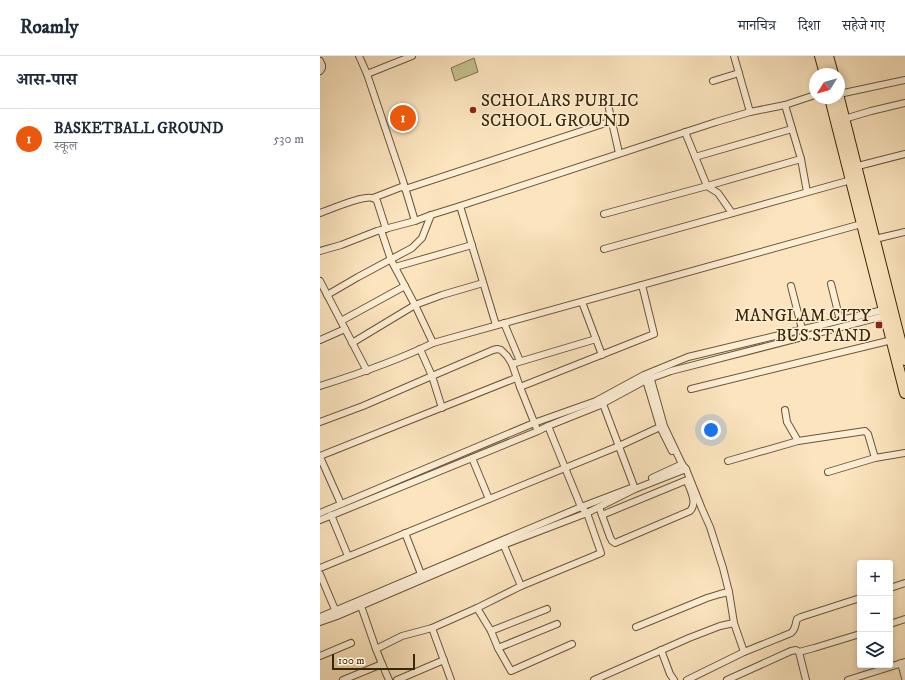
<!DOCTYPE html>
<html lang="hi">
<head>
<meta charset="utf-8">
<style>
  :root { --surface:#fff; --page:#f2f2f3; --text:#1f2937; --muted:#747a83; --line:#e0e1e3; --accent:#ea580c }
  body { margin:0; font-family:"IM FELL DW Pica","Noto Serif Devanagari",serif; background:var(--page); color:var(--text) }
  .controls { position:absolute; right:12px; bottom:12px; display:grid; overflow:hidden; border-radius:4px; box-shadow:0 2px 6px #0003 }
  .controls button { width:36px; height:36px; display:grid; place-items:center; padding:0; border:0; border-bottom:1px solid var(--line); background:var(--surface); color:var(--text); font:20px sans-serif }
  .compass { position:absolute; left:489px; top:12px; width:36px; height:36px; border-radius:50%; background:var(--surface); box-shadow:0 2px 6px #0003; rotate:233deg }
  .scale { position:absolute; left:12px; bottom:10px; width:83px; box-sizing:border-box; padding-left:4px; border:2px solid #3b2606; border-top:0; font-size:11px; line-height:14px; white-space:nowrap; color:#3b2606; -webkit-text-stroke:3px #fcedd5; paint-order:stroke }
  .you { position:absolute; left:391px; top:374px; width:14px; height:14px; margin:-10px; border:3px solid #fff; border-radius:50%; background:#1a73e8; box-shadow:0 0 0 6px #1a73e833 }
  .badge { display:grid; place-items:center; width:26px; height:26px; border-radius:50%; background:var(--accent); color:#fff; font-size:13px; font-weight:700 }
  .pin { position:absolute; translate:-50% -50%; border:2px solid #fff; box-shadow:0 1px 4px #0006 }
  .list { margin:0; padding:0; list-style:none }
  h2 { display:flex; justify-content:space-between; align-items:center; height:52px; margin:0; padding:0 16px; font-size:17px }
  h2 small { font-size:13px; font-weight:400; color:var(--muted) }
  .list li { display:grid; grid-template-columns:26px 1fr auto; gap:12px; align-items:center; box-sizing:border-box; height:60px; padding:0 16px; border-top:1px solid var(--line) }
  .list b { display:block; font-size:15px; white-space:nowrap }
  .list p { margin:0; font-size:13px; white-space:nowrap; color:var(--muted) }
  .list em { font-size:13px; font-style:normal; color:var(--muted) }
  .icon { flex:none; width:22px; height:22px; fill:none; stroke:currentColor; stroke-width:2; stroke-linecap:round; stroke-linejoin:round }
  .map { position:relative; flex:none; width:585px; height:624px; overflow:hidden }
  header { display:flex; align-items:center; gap:24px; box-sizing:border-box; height:56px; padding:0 20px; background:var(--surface); border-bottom:1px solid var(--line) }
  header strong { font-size:19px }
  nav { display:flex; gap:22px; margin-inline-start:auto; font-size:14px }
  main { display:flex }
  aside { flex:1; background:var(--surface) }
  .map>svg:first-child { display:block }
</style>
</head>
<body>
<header>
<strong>Roamly</strong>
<nav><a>मानचित्र</a><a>दिशा</a><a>सहेजे गए</a></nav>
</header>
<main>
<aside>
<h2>आस-पास<small></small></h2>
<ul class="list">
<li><span class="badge">1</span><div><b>BASKETBALL GROUND</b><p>स्कूल</p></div><em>530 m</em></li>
</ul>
</aside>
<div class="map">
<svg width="585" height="624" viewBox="0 0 585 624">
  <rect width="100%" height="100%" fill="#fbe4be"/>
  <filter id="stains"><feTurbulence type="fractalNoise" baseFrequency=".005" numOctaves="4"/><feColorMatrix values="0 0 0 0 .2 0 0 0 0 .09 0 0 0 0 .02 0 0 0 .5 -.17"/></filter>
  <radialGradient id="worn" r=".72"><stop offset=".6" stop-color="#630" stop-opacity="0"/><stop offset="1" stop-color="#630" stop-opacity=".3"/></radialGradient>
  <path fill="#c4c28e" stroke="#80744a" d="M 154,2 L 158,16 L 135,25 L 131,12 Z"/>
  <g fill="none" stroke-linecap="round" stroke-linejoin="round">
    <g stroke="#6b5634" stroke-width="8">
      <g id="minor">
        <path d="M 39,0 L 47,18 L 83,125 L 95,165"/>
        <path d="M 414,0 L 430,56"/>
        <path d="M 0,5 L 2,9 L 2,12 L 0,15"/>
        <path d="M 47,18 L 92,0"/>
        <path d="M 393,25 L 419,17"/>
        <path d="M 519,38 L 585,24"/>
        <path d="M 465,49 L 481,103 L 487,136"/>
        <path d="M 289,53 L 299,97"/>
        <path d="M 524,63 L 551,55 L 585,47"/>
        <path d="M 365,76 L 387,130 L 398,137 L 412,157"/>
        <path d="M 375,101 L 472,73"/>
        <path d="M 534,111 L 585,98"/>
        <path d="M 85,133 L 292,65"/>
        <path d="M 53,142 L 84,130"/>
        <path d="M 140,150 L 176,269"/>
        <path d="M 0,157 C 9,154 47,137 55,143 C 56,143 56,144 57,145 L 66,173"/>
        <path d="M 284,158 L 387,130 L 481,103"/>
        <path d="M 61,174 L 71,204 L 95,249 L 113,287"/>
        <path d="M 555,183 L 585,176"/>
        <path d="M 284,193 L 531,124"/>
        <path d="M 0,195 L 21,189 L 57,175 L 95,165 L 111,159 L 140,150 L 396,66 L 430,56 L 465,49 L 495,39"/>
        <path d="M 75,211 L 152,189"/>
        <path d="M 0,225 L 47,315"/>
        <path d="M 511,228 L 520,264"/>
        <path d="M 471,230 L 482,273"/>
        <path d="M 7,239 L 38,221 L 92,192 L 102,182 L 111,159"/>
        <path d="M 262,246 L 282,299"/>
        <path d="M 21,265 L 85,230"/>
        <path d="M 184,267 L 200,305"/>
        <path d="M 0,284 L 25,273"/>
        <path d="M 32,287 L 95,249 L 122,239 L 163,227"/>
        <path d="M 192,308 L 276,283"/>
        <path d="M 330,320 L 344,370 L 362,408 L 366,413 L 382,453 L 390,471 L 403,512 L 409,536 L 414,567 L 424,596 L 471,577 C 476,573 475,569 477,563 L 481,561 L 540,542"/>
        <path d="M 325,321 L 340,371 L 352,395"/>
        <path d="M 0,330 C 38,318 77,305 113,287 L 545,167"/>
        <path d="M 200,331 L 334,278 L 322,229"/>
        <path d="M 371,333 L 572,284"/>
        <path d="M 283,348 L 315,433"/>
        <path d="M 122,352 L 112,320 L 173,294 L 177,293 L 181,294 L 187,300 L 192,308 L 200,331 L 216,371"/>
        <path d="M 465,354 L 467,366 L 478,385 L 545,375 L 548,378 L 555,402 L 585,397"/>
        <path d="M 0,366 L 43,350 L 112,320 L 100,293"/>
        <path d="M 0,400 L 196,322"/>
        <path d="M 0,401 L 21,448"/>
        <path d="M 152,402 L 169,443"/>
        <path d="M 408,405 L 478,385"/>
        <path d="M 508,416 L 555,402"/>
        <path d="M 332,422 L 362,408"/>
        <path d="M 279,451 L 290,481 L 292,485 L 295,487 L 370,455 C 378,447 370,434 367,425"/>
        <path d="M 0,457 L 214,367 L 276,345 L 324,319 L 368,301 L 567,253"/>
        <path d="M 11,459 L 28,500"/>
        <path d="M 282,459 L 367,424"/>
        <path d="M 0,464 L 218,375 L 228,370 L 278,350 L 326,324 L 351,315 L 568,259"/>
        <path d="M 85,477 L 101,518"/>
        <path d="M 182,485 L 201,530"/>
        <path d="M 0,512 L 299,390 L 340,371"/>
        <path d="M 0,518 L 16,556"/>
        <path d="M 570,532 L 585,527"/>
        <path d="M 40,547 L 56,593 L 82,580 L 112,572"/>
        <path d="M 157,552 L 171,575 L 178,592 L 191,615 L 252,588"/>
        <path d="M 0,561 L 261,451 L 311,432"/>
        <path d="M 0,566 L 17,560 L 183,489 L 267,457 L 315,433 L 366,413"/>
        <path d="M 570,568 L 585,563"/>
        <path d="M 316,571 L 387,542 L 400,538 L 409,536"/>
        <path d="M 171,575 L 227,553"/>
        <path d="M 178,592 L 237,568"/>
        <path d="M 56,593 L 62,608 L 69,624"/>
        <path d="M 341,594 L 350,618 L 354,624"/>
        <path d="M 479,596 L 494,592 L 540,578"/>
        <path d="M 0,600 L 31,587"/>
        <path d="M 581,607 L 585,622"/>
        <path d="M 23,624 L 62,608"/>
        <path d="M 77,624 L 124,604"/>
        <path d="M 131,624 L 112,572 L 157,552 L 201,530 L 281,497 L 267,457 L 261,451 L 228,370"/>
        <path d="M 274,624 L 369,582 L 400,570 L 414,567"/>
        <path d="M 367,624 L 424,596"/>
        <path d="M 407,624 L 471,595 L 476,594 L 479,596 L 486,624"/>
        <path d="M 528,624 L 585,606"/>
      </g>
    </g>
    <g stroke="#3b2606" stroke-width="12">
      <g id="primary">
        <path d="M 500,0 L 505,18"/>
        <path d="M 508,0 L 513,18"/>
        <path d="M 510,42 L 585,337"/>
        <path d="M 519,42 L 585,304"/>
      </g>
    </g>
    <use href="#minor" stroke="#fcedd5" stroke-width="6"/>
    <use href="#primary" stroke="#fbe4be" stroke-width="10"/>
  </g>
  <g fill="#8f2418" stroke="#fcedd5" stroke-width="1.5">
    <circle cx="153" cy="54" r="4"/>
    <rect x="555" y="265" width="8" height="8" rx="2"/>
  </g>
  <g text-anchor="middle" stroke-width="3" stroke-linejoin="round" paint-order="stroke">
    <g font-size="17" fill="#3b2606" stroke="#fcedd5" text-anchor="start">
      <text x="161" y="50">SCHOLARS PUBLIC<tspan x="161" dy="20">SCHOOL GROUND</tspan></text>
      <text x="551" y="265" text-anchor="end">MANGLAM CITY<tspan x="551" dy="20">BUS STAND</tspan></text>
    </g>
  </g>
  <rect width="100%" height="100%" filter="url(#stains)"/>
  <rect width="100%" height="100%" fill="url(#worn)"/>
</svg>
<div class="controls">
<button>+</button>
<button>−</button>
<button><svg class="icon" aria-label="layers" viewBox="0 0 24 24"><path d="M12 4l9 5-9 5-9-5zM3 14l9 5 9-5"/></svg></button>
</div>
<svg class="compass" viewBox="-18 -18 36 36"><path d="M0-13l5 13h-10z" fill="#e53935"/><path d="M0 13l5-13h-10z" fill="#747a83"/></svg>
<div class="scale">100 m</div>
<div class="you"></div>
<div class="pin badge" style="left:83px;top:62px">1</div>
</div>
</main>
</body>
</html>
